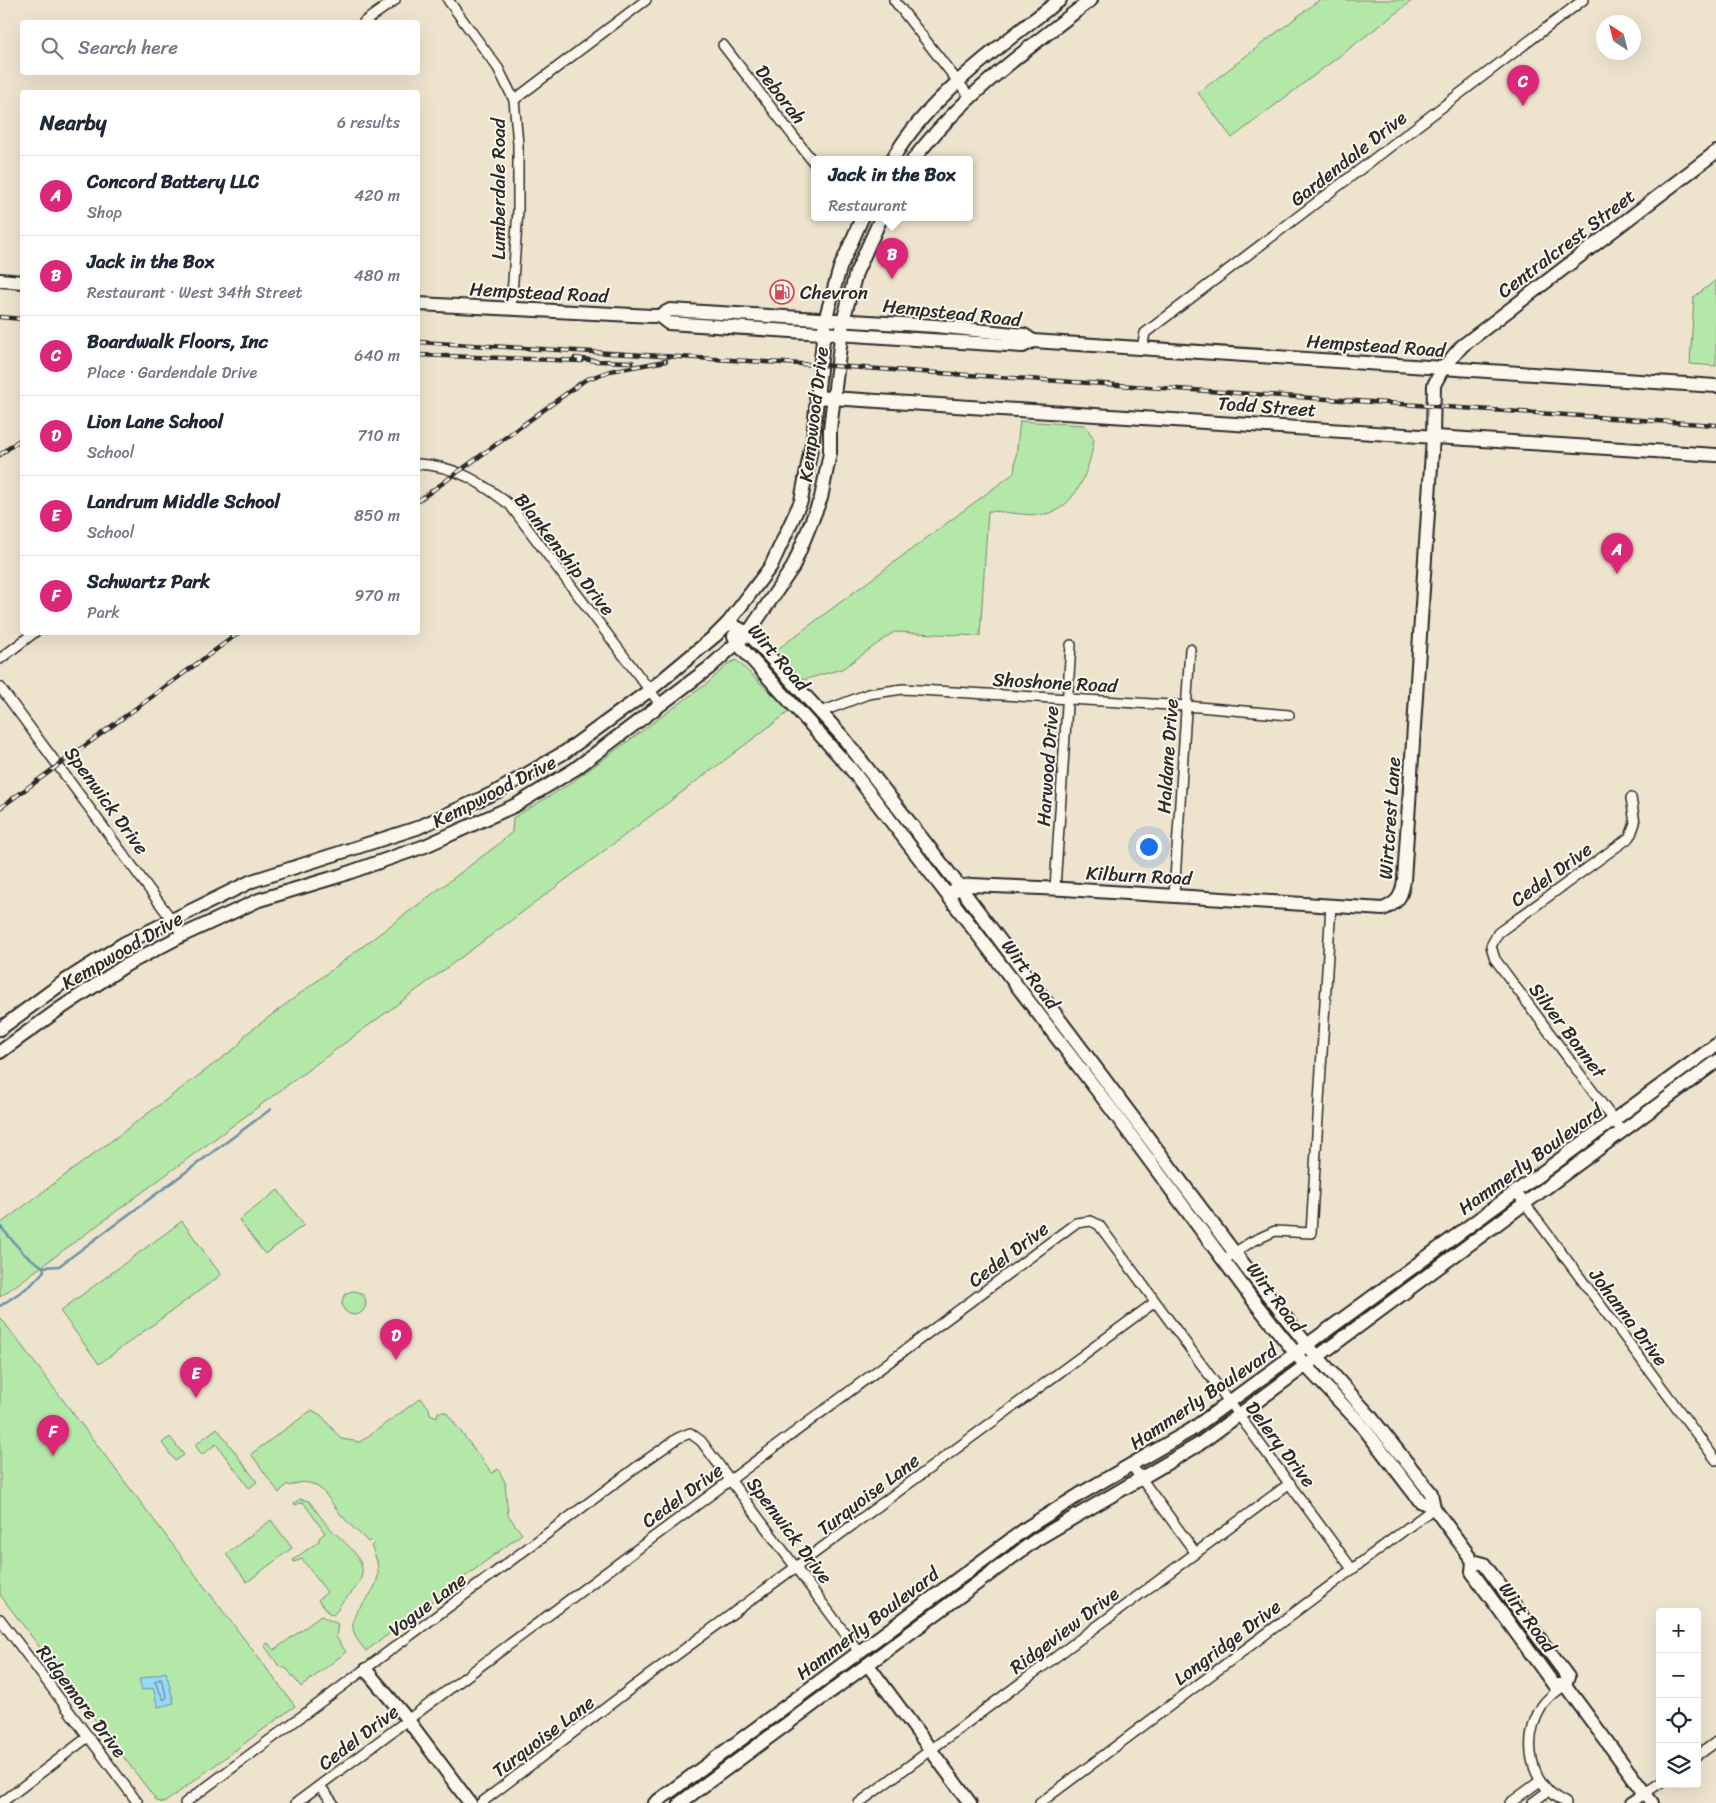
<!DOCTYPE html>
<html lang="en">
<head>
<meta charset="utf-8">
<style>
  :root { --surface:#fff; --page:#f6f6f7; --text:#1f2937; --muted:#747a83; --line:#e0e1e3; --accent:#db2777 }
  body { margin:0; font-family:Sriracha,sans-serif; background:var(--page); color:var(--text) }
  .controls { position:absolute; right:15px; bottom:15px; display:grid; overflow:hidden; border-radius:5px; box-shadow:0 5px 20px #0002 }
  .controls button { width:45px; height:45px; display:grid; place-items:center; padding:0; border:0; border-bottom:1px solid var(--line); background:var(--surface); color:var(--text); font:25px sans-serif }
  .compass { position:absolute; left:1596px; top:15px; width:45px; height:45px; border-radius:50%; background:var(--surface); box-shadow:0 5px 20px #0002; rotate:324deg }
  .you { position:absolute; left:1148px; top:846px; width:18px; height:18px; margin:-12px; border:4px solid #fff; border-radius:50%; background:#1a73e8; box-shadow:0 0 0 8px #1a73e833 }
  .badge { display:grid; place-items:center; width:32px; height:32px; border-radius:50%; background:var(--accent); color:#fff; font-size:16px; font-weight:700 }
  .pin { position:absolute; translate:-50% -41px; filter:drop-shadow(0 1px 2px #0008) }
  .pin::after { content:''; position:absolute; top:26px; width:18px; height:15px; background:inherit; clip-path:polygon(0 0,100% 0,50% 100%) }
  .popup { position:absolute; left:811px; top:156px; width:162px; height:65px; box-sizing:border-box; display:grid; place-content:center; border-radius:5px; background:var(--surface); filter:drop-shadow(0 1px 4px #0005); font-size:16px; white-space:nowrap; color:var(--muted) }
  .popup b { font-size:19px; color:var(--text) }
  .popup::after { content:''; position:absolute; left:50%; top:100%; margin-left:-10px; border:10px solid transparent; border-top-color:var(--surface) }
  .list { margin:0; padding:0; list-style:none }
  h2 { display:flex; justify-content:space-between; align-items:center; height:65px; margin:0; padding:0 20px; font-size:21px }
  h2 small { font-size:16px; font-weight:400; color:var(--muted) }
  .list li { display:grid; grid-template-columns:32px 1fr auto; gap:15px; align-items:center; box-sizing:border-box; height:80px; padding:0 20px; border-top:1px solid var(--line) }
  .list b { display:block; font-size:19px; white-space:nowrap }
  .list p { margin:0; font-size:16px; white-space:nowrap; color:var(--muted) }
  .list em { font-size:16px; font-style:normal; color:var(--muted) }
  .icon { flex:none; width:28px; height:28px; fill:none; stroke:currentColor; stroke-width:2; stroke-linecap:round; stroke-linejoin:round }
  .map { position:relative; flex:none; width:1716px; height:1803px; overflow:hidden }
  .search { position:absolute; background:var(--surface); box-shadow:0 5px 20px #0002; left:20px; top:20px; width:400px; height:55px; display:flex; align-items:center; gap:12px; box-sizing:border-box; padding:0 18px; border-radius:5px; color:var(--muted); font-size:19px }
  .panel { position:absolute; background:var(--surface); box-shadow:0 5px 20px #0002; left:20px; top:90px; width:400px; height:545px; border-radius:5px }
  .map>svg:first-child { display:block }
</style>
</head>
<body>
<div class="map">
<svg width="1716" height="1803" viewBox="0 0 1716 1803">
  <rect width="100%" height="100%" fill="#eee4ce"/>
  <filter id="ink" filterUnits="userSpaceOnUse"><feTurbulence type="fractalNoise" baseFrequency=".02" numOctaves="2"/><feDisplacementMap in="SourceGraphic" scale="10" xChannelSelector="R" yChannelSelector="G"/><feConvolveMatrix kernelMatrix="1 2 1 2 8 2 1 2 1" color-interpolation-filters="sRGB"/></filter>
  <g filter="url(#ink)">
    <g fill="#b3e8a9" stroke="#6f8a6a">
      <path d="M 1319,0 L 1413,0 L 1232,138 L 1198,93 Z"/>
      <path d="M 1716,280 L 1716,366 L 1690,364 L 1694,297 Z"/>
      <path d="M 1020,421 L 1085,425 L 1094,439 C 1091,465 1078,504 1050,513 C 1034,518 1005,511 988,511 L 980,636 L 894,632 L 842,669 L 803,680 L 775,651 L 1014,473 Z"/>
      <path d="M 736,660 L 790,711 L 524,911 L 0,1297 L 0,1224 L 238,1046 L 245,1035 L 496,846 L 512,832 L 513,818 L 568,785 L 709,682 L 728,664 Z"/>
      <path d="M 278,1190 L 304,1225 L 265,1254 L 239,1220 Z"/>
      <path d="M 182,1221 L 221,1275 L 99,1364 L 60,1311 Z"/>
      <circle cx="354" cy="1303" r="12"/>
      <path d="M 0,1317 L 295,1706 L 164,1803 L 157,1801 L 0,1595 Z"/>
      <path d="M 421,1398 L 429,1408 L 430,1414 L 437,1417 L 438,1412 L 446,1412 L 492,1473 L 498,1469 L 505,1482 L 508,1515 L 522,1534 L 366,1651 C 323,1603 401,1605 371,1546 L 374,1543 L 371,1540 L 368,1542 C 360,1533 350,1526 343,1517 C 326,1498 319,1473 289,1486 L 287,1484 L 279,1493 L 251,1454 L 312,1410 L 322,1416 L 341,1439 L 360,1442 Z"/>
      <path d="M 217,1428 L 257,1482 L 249,1488 L 216,1444 L 202,1455 L 195,1445 Z"/>
      <path d="M 170,1437 L 184,1455 L 175,1461 L 162,1443 Z"/>
      <path d="M 300,1499 L 309,1501 C 316,1510 323,1521 331,1529 C 357,1554 379,1569 344,1600 C 339,1605 338,1612 333,1615 L 329,1613 L 318,1600 L 327,1592 L 302,1559 L 294,1562 L 293,1560 L 319,1541 L 319,1538 L 325,1533 L 303,1502 L 295,1505 L 294,1503 Z"/>
      <path d="M 271,1520 L 292,1548 L 247,1582 L 226,1554 Z"/>
      <path d="M 321,1616 L 338,1624 L 336,1637 L 346,1652 L 301,1687 L 287,1669 L 279,1666 L 264,1645 L 268,1643 L 274,1650 Z"/>
    </g>
    <path fill="#97d7f8" stroke="#6c92a6" d="M 166,1672 L 174,1703 L 158,1707 L 153,1688 L 142,1690 L 139,1679 Z"/>
    <g fill="none" stroke-linecap="round" stroke-linejoin="round">
      <path stroke="#56707d" stroke-width="1" d="M 161,1679 L 167,1697 L 164,1700 L 155,1682 Z"/>
      <g stroke="#6c92a6" stroke-width="2.5">
        <path d="M 0,1226 L 24,1254 L 43,1267 L 59,1266 L 271,1109"/>
        <path d="M 0,1306 L 31,1285 L 44,1271 L 43,1267"/>
      </g>
      <g stroke="#2b2b2b" stroke-width="12">
        <g id="street">
          <path d="M 448,0 L 498,68 L 514,100 L 518,144 L 518,210 L 511,309"/>
          <path d="M 894,0 L 970,97"/>
          <path d="M 364,22 L 395,0"/>
          <path d="M 723,45 L 814,163"/>
          <path d="M 514,100 L 646,0"/>
          <path d="M 1142,348 L 1145,333 L 1583,0"/>
          <path d="M 418,464 C 457,466 480,482 510,505 L 660,704"/>
          <path d="M 0,659 L 35,632"/>
          <path d="M 0,687 L 183,935"/>
          <path d="M 821,712 L 868,694 L 903,689 L 1187,706 L 1289,715"/>
          <path d="M 1055,888 L 1071,645"/>
          <path d="M 1174,895 L 1190,649"/>
          <path d="M 1622,1131 L 1495,959 L 1491,946 L 1498,933 L 1630,837 L 1635,823 L 1631,798"/>
          <path d="M 1517,1193 L 1716,1460"/>
          <path d="M 1225,1259 L 1251,1242 L 1275,1231 L 1311,1233 L 1331,905"/>
          <path d="M 1132,1466 L 1195,1552"/>
          <path d="M 0,1619 L 138,1803"/>
          <path d="M 1565,1685 C 1557,1691 1547,1698 1542,1706 C 1521,1740 1529,1785 1566,1803"/>
          <path d="M 1697,1756 L 1716,1742"/>
          <path d="M 320,1786 L 333,1803"/>
          <path d="M 1,1803 L 88,1737"/>
          <path d="M 185,1803 L 638,1466 L 678,1438 L 690,1433 L 701,1441 L 859,1652"/>
          <path d="M 296,1803 L 1076,1223 L 1091,1221 L 1099,1225 L 1352,1569"/>
          <path d="M 481,1803 L 633,1687 L 1155,1302"/>
          <path d="M 859,1803 L 1290,1483"/>
          <path d="M 1040,1803 L 1434,1508"/>
          <path d="M 1510,1803 L 1540,1781"/>
          <path d="M 1532,1803 L 1548,1791"/>
          <path d="M 1630,1803 L 1660,1783"/>
        </g>
      </g>
      <g stroke="#2b2b2b" stroke-width="16">
        <g id="secondary">
          <path d="M 892,160 C 927,98 1003,43 1060,0"/>
          <path d="M 913,160 C 962,96 1028,48 1091,0"/>
          <path d="M 0,280 L 22,282"/>
          <path d="M 418,304 L 652,316 L 659,316 L 670,310 L 936,326 L 1024,335 L 1033,341"/>
          <path d="M 659,316 L 668,323 L 1023,346 L 1033,341 L 1716,386"/>
          <path d="M 816,397 L 1716,455"/>
          <path d="M 728,623 L 748,633 L 842,736 L 960,887 L 1234,1252 L 1308,1346 L 1370,1416 L 1431,1493 L 1434,1508 L 1473,1561 L 1484,1564 L 1487,1568 L 1568,1677 L 1565,1685"/>
          <path d="M 734,636 L 737,643 L 851,769 L 1112,1110 L 1256,1304 L 1305,1365 L 1360,1423 L 1420,1501 L 1434,1508"/>
          <path d="M 948,895 L 960,887 L 971,885 L 1064,889 L 1383,909 C 1398,903 1402,896 1404,880 L 1433,436 L 1434,385 L 1443,368 L 1462,346 L 1716,152"/>
          <path d="M 0,1029 L 65,981 L 123,944 L 252,881 L 417,828 L 496,792 L 565,752 L 650,690 L 716,635 L 728,623 L 771,566 L 801,501 L 813,438 L 825,320 L 840,268 L 862,218"/>
          <path d="M 0,1052 L 58,1010 L 126,965 L 183,935 L 259,900 L 339,876 L 425,846 L 516,805 L 575,769 L 709,668 L 748,633 L 793,567 L 821,498 L 830,453 L 830,429 L 843,321 L 856,273 L 881,218"/>
          <path d="M 1473,1561 L 1472,1572 L 1554,1685 L 1565,1685"/>
          <path d="M 868,1665 L 970,1803"/>
          <path d="M 366,1670 L 408,1720 L 470,1803"/>
          <path d="M 1565,1685 L 1652,1803"/>
          <path d="M 655,1803 L 1028,1527 L 1082,1493 L 1191,1430 L 1716,1045"/>
          <path d="M 680,1803 L 1037,1539 L 1198,1445 L 1716,1062"/>
        </g>
      </g>
      <use href="#street" stroke="#fbf7ec" stroke-width="9"/>
      <use href="#secondary" stroke="#fbf7ec" stroke-width="12"/>
      <g stroke="#2b2b2b" stroke-width="4.5">
        <g id="rail">
          <path d="M 0,317 L 22,319"/>
          <path d="M 418,342 L 819,365 L 1716,425"/>
          <path d="M 418,355 L 582,361"/>
          <path d="M 575,358 L 597,361 L 632,362"/>
          <path d="M 0,455 L 22,438"/>
          <path d="M 418,501 L 585,380 L 610,371 L 666,361"/>
          <path d="M 0,808 L 240,632"/>
        </g>
      </g>
      <use href="#rail" stroke="#fbf7ec" stroke-width="2.5" stroke-dasharray="8" stroke-linecap="butt"/>
    </g>
  </g>
  <defs>
    <g id="fuel-ring" transform="scale(1.25)"><circle r="9.5" fill="#fbf7ec" stroke="#d1495b" stroke-width="1.5"/><path d="M-5.5-6h7V0h2V4h1.3V-2.5L3-4.5l.8-.8L6-3V5H2.5V1h-1V6h-7ZM-4.2-4.7v3.2H.2V-4.7Z" fill="#d1495b"/></g>
  </defs>
  <g fill-rule="evenodd">
    <use href="#fuel-ring" x="782" y="292"/>
  </g>
  <g text-anchor="middle" stroke-width="4" stroke-linejoin="round" paint-order="stroke">
    <g font-size="19" fill="#2b2b2b" stroke="#fbf7ec">
      <text transform="translate(781 94) rotate(52)" y="7">Deborah</text>
      <text transform="translate(1348 158) rotate(-38)" y="7">Gardendale Drive</text>
      <text transform="translate(498 189) rotate(-90)" y="7">Lumberdale Road</text>
      <text transform="translate(1566 243) rotate(-37)" y="7">Centralcrest Street</text>
      <text transform="translate(539 292) rotate(3)" y="7">Hempstead Road</text>
      <text transform="translate(952 312) rotate(6)" y="7">Hempstead Road</text>
      <text transform="translate(1376 345) rotate(4)" y="7">Hempstead Road</text>
      <text transform="translate(1267 406) rotate(4)" y="7">Todd Street</text>
      <text transform="translate(813 414) rotate(-83)" y="7">Kempwood Drive</text>
      <text transform="translate(565 554) rotate(52)" y="7">Blankenship Drive</text>
      <text transform="translate(779 657) rotate(49)" y="7">Wirt Road</text>
      <text transform="translate(1055 682) rotate(3)" y="7">Shoshone Road</text>
      <text transform="translate(1167 756) rotate(-86)" y="7">Haldane Drive</text>
      <text transform="translate(1047 766) rotate(-86)" y="7">Harwood Drive</text>
      <text transform="translate(494 791) rotate(-27)" y="7">Kempwood Drive</text>
      <text transform="translate(107 800) rotate(54)" y="7">Spenwick Drive</text>
      <text transform="translate(1389 818) rotate(-86)" y="7">Wirtcrest Lane</text>
      <text transform="translate(1551 874) rotate(-36)" y="7">Cedel Drive</text>
      <text transform="translate(1139 875) rotate(3)" y="7">Kilburn Road</text>
      <text transform="translate(122 950) rotate(-30)" y="7">Kempwood Drive</text>
      <text transform="translate(1031 974) rotate(53)" y="7">Wirt Road</text>
      <text transform="translate(1568 1030) rotate(53)" y="7">Silver Bonnet</text>
      <text transform="translate(1530 1159) rotate(-36)" y="7">Hammerly Boulevard</text>
      <text transform="translate(1008 1254) rotate(-37)" y="7">Cedel Drive</text>
      <text transform="translate(1276 1297) rotate(53)" y="7">Wirt Road</text>
      <text transform="translate(1629 1317) rotate(53)" y="7">Johanna Drive</text>
      <text transform="translate(1203 1396) rotate(-34)" y="7">Hammerly Boulevard</text>
      <text transform="translate(1281 1444) rotate(53)" y="7">Delery Drive</text>
      <text transform="translate(868 1494) rotate(-37)" y="7">Turquoise Lane</text>
      <text transform="translate(682 1495) rotate(-36)" y="7">Cedel Drive</text>
      <text transform="translate(790 1530) rotate(53)" y="7">Spenwick Drive</text>
      <text transform="translate(427 1604) rotate(-37)" y="7">Vogue Lane</text>
      <text transform="translate(1528 1617) rotate(54)" y="7">Wirt Road</text>
      <text transform="translate(867 1623) rotate(-37)" y="7">Hammerly Boulevard</text>
      <text transform="translate(1064 1630) rotate(-37)" y="7">Ridgeview Drive</text>
      <text transform="translate(1227 1642) rotate(-37)" y="7">Longridge Drive</text>
      <text transform="translate(82 1701) rotate(53)" y="7">Ridgemore Drive</text>
      <text transform="translate(543 1736) rotate(-37)" y="7">Turquoise Lane</text>
      <text transform="translate(358 1737) rotate(-37)" y="7">Cedel Drive</text>
    </g>
    <g font-size="19" fill="#2b2b2b" stroke="#fbf7ec" text-anchor="start">
      <text x="800" y="299">Chevron</text>
    </g>
  </g>
</svg>
<div class="controls">
<button>+</button>
<button>−</button>
<button><svg class="icon" aria-label="locate" viewBox="0 0 24 24"><circle cx="12" cy="12" r="6"/><path d="M12 2v4M12 18v4M2 12h4M18 12h4"/></svg></button>
<button><svg class="icon" aria-label="layers" viewBox="0 0 24 24"><path d="M12 4l9 5-9 5-9-5zM3 14l9 5 9-5"/></svg></button>
</div>
<svg class="compass" viewBox="-18 -18 36 36"><path d="M0-13l5 13h-10z" fill="#e53935"/><path d="M0 13l5-13h-10z" fill="#747a83"/></svg>
<div class="you"></div>
<div class="pin badge" style="left:1617px;top:574px">A</div>
<div class="pin badge" style="left:892px;top:279px">B</div>
<div class="popup"><b>Jack in the Box</b>Restaurant</div>
<div class="pin badge" style="left:1523px;top:106px">C</div>
<div class="pin badge" style="left:396px;top:1360px">D</div>
<div class="pin badge" style="left:196px;top:1398px">E</div>
<div class="pin badge" style="left:53px;top:1456px">F</div>
<div class="search"><svg class="icon" aria-label="search" viewBox="0 0 24 24"><circle cx="10" cy="10" r="6"/><path d="M15 15l6 6"/></svg>Search here</div>
<section class="panel">
<h2>Nearby<small>6 results</small></h2>
<ul class="list">
<li><span class="badge">A</span><div><b>Concord Battery LLC</b><p>Shop</p></div><em>420 m</em></li>
<li><span class="badge">B</span><div><b>Jack in the Box</b><p>Restaurant · West 34th Street</p></div><em>480 m</em></li>
<li><span class="badge">C</span><div><b>Boardwalk Floors, Inc</b><p>Place · Gardendale Drive</p></div><em>640 m</em></li>
<li><span class="badge">D</span><div><b>Lion Lane School</b><p>School</p></div><em>710 m</em></li>
<li><span class="badge">E</span><div><b>Landrum Middle School</b><p>School</p></div><em>850 m</em></li>
<li><span class="badge">F</span><div><b>Schwartz Park</b><p>Park</p></div><em>970 m</em></li>
</ul>
</section>
</div>
</body>
</html>
